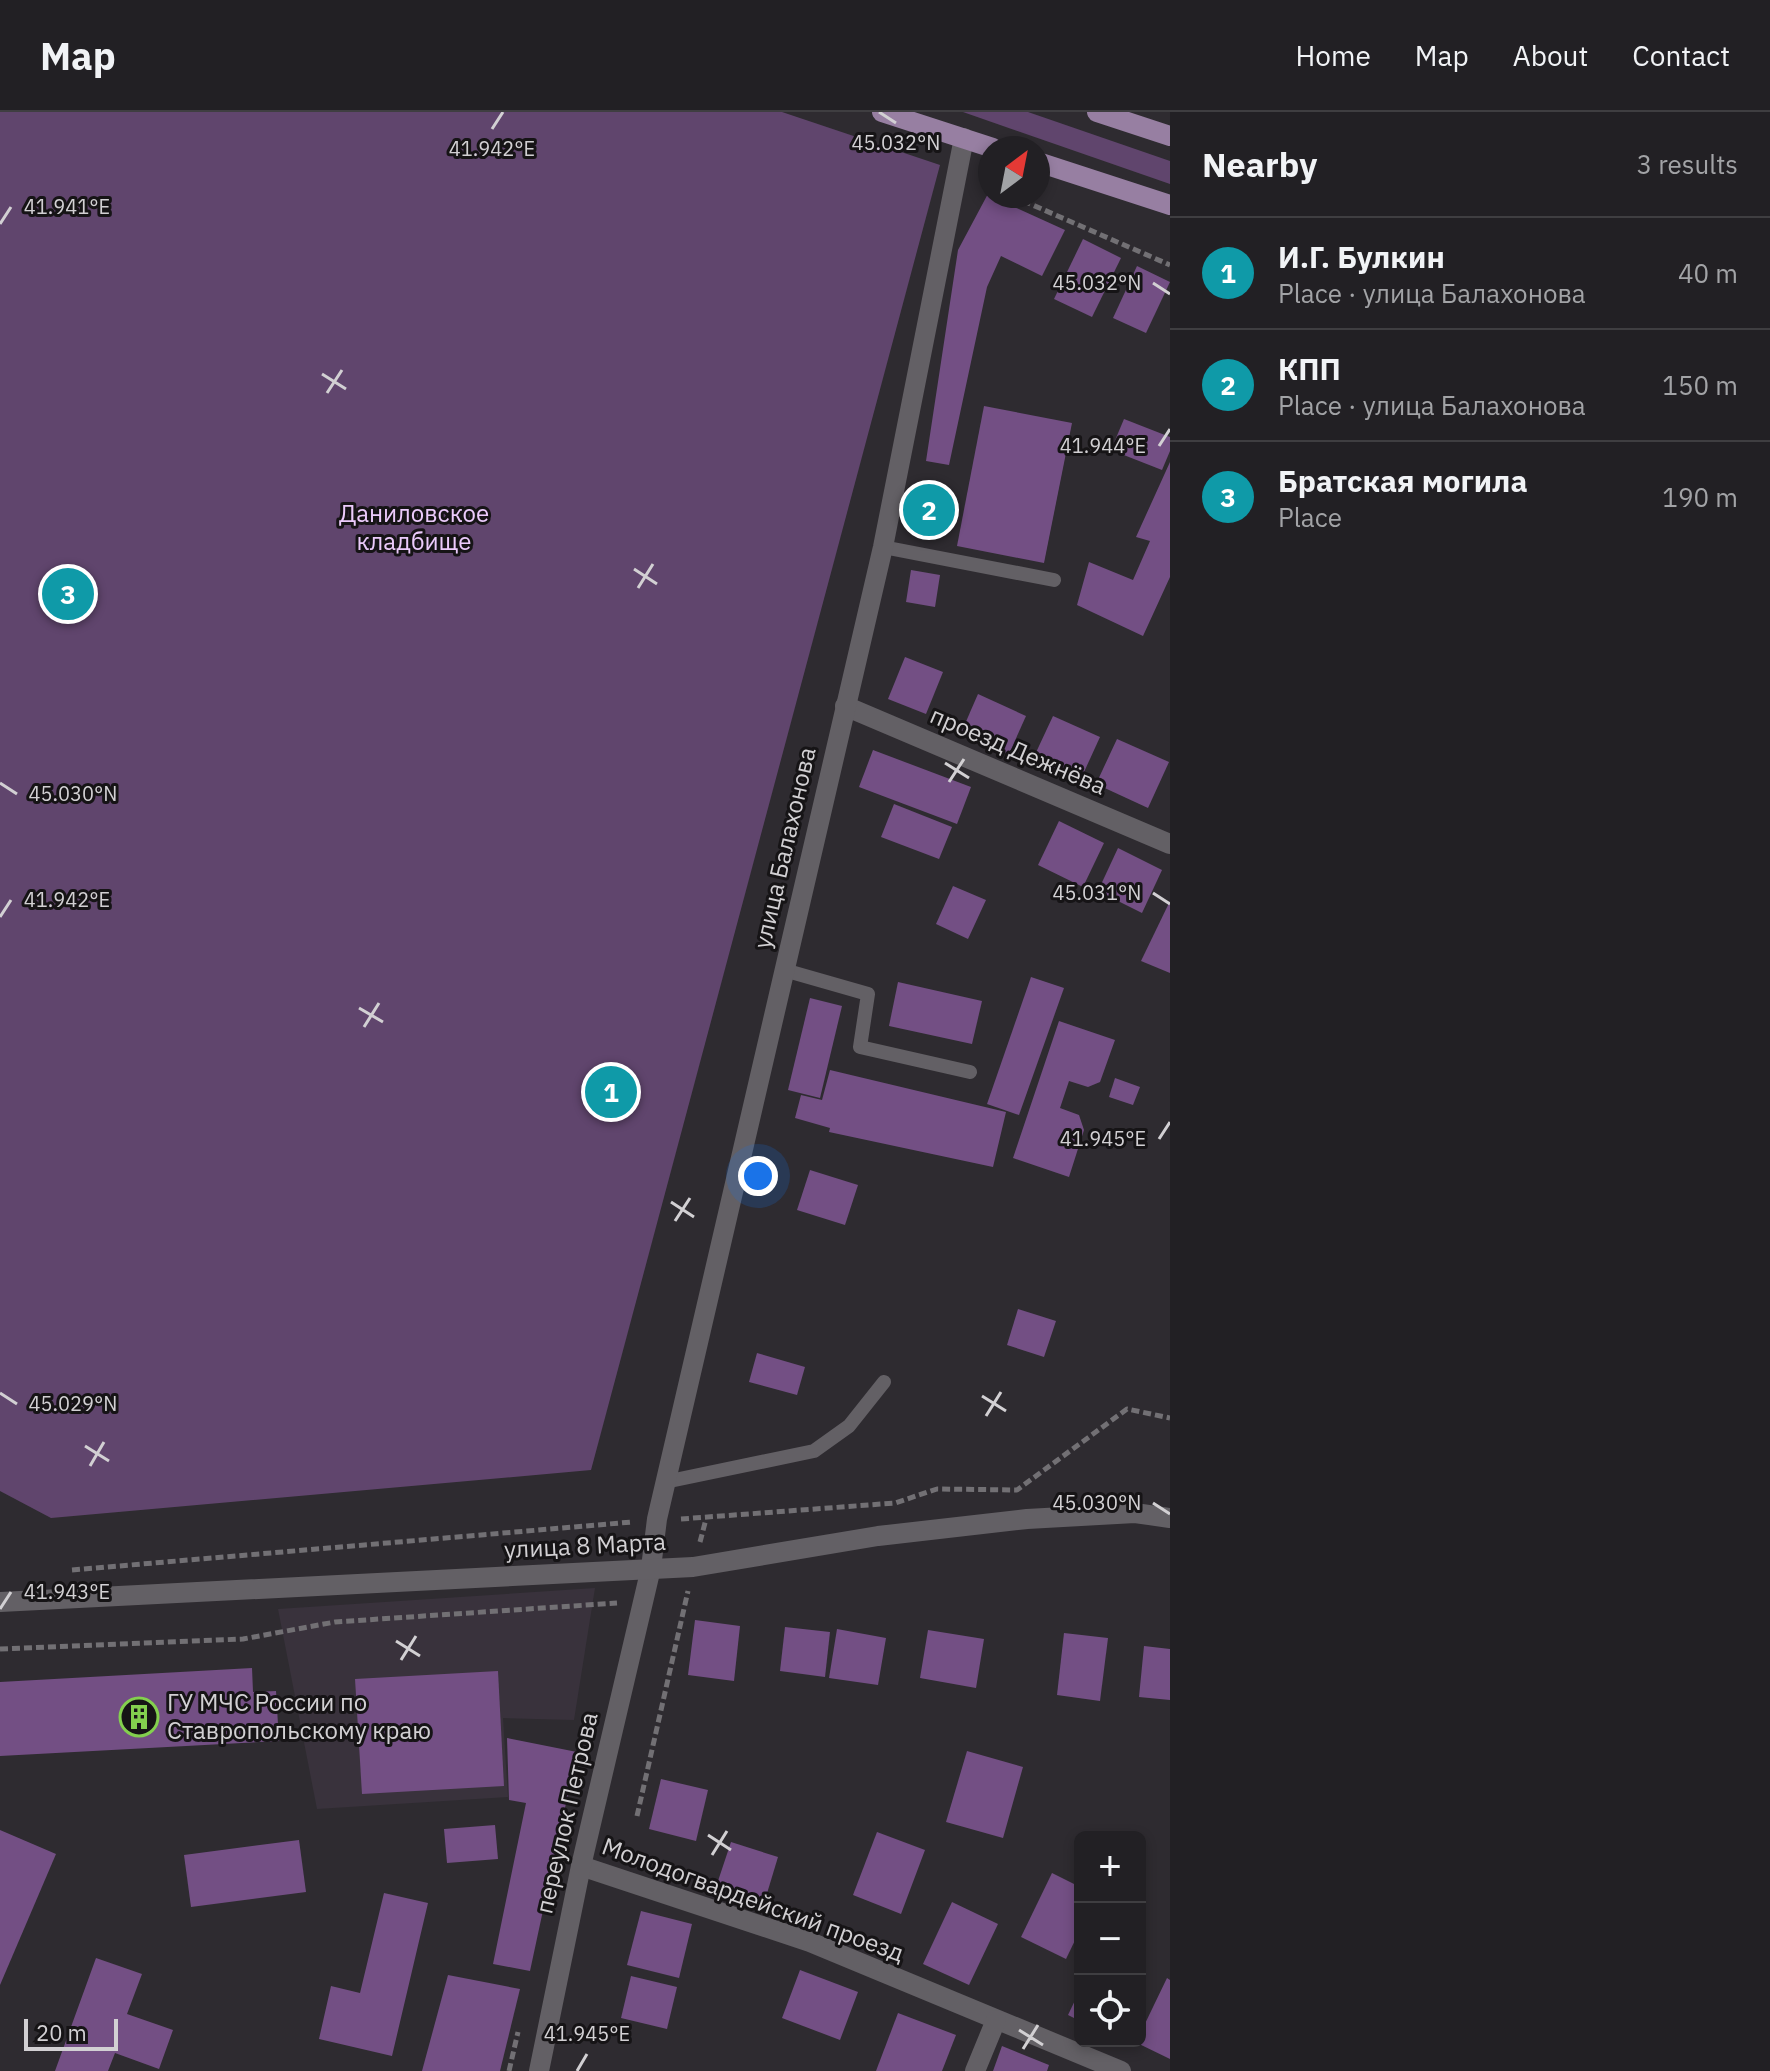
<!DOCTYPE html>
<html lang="en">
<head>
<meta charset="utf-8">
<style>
  :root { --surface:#222024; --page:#2e2d31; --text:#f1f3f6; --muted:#a2a3a6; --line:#3f3e41; --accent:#83d04e }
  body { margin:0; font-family:"IBM Plex Sans",sans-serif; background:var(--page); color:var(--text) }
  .controls { position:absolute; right:24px; bottom:24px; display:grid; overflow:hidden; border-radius:12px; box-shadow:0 4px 12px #0003 }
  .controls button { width:72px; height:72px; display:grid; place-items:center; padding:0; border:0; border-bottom:2px solid var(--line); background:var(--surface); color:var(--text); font:40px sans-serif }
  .compass { position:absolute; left:978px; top:24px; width:72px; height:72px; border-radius:50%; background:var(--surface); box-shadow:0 4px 12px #0003; rotate:32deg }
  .scale { position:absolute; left:24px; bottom:20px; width:94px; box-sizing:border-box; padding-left:8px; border:4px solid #d2d0d3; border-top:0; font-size:22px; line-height:28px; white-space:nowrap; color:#d2d0d3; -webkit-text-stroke:6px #161416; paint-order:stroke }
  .you { position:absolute; left:758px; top:1064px; width:28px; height:28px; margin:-20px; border:6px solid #fff; border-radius:50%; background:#1a73e8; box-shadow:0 0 0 12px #1a73e833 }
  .badge { display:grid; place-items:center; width:52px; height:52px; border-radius:50%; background:var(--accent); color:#fff; font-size:26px; font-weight:700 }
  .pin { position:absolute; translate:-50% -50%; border:4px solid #fff; box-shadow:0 2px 8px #0006 }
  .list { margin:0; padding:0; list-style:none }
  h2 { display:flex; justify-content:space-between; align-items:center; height:104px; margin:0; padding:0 32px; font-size:34px }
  h2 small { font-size:26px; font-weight:400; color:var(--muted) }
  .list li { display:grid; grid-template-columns:52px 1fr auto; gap:24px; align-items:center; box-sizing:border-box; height:112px; padding:0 32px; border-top:2px solid var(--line) }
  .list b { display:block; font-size:30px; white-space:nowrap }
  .list p { margin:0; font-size:26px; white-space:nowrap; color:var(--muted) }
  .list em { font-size:26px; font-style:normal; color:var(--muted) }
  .icon { flex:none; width:44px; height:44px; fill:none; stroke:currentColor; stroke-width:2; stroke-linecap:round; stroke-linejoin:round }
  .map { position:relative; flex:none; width:1170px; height:1959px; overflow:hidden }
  header { display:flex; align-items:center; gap:48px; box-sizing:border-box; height:112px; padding:0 40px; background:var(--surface); border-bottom:2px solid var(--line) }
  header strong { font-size:38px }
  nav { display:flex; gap:44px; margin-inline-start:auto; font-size:28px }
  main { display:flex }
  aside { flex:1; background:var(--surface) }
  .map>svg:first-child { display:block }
</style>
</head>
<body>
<header>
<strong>Map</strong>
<nav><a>Home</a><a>Map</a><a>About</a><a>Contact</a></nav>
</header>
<main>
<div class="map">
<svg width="1170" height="1959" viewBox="0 0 1170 1959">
  <rect width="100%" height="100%" fill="#2e2b30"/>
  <path fill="#39323c" d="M 595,1476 L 574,1608 L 503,1606 L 508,1685 L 317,1697 L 278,1497 Z"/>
  <g fill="#60456d">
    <path d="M 0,0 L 782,0 L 940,53 L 591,1358 L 51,1406 L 0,1379 Z"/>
    <path d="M 963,0 L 1028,0 L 1170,49 L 1170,72 Z"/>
  </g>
  <g fill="#734f84">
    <path d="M 990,78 L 990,84 L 1065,118 L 1042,164 L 1001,144 L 987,175 L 949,353 L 926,349 L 958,138 Z"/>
    <path d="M 1083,127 L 1121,146 L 1092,205 L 1054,187 Z"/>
    <path d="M 1137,154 L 1170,170 L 1146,221 L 1113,206 Z"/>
    <path d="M 984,294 L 1072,311 L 1044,451 L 957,434 Z"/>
    <path d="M 1124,307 L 1170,325 L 1170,339 L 1162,358 L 1111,338 Z"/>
    <path d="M 1170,350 L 1170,465 L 1143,524 L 1077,493 L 1089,450 L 1133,468 L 1150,429 L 1136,425 Z"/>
    <path d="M 920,382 L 940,384 L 937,413 L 917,411 Z"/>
    <path d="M 911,458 L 940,463 L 935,495 L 906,490 Z"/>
    <path d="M 905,545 L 943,560 L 926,602 L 888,587 Z"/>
    <path d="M 978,582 L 1026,604 L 1009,642 L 961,621 Z"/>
    <path d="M 1053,604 L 1100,625 L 1079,671 L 1032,649 Z"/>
    <path d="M 1117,627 L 1169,650 L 1148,696 L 1096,672 Z"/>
    <path d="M 873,638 L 971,675 L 957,712 L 859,675 Z"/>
    <path d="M 894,692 L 952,715 L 939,747 L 881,725 Z"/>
    <path d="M 1059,709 L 1104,731 L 1083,775 L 1038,753 Z"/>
    <path d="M 1118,736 L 1162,758 L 1142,801 L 1098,779 Z"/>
    <path d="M 953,774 L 986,788 L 968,827 L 936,812 Z"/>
    <path d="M 1170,789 L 1170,861 L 1141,849 Z"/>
    <path d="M 1031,865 L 1064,876 L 1019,1003 L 987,992 Z"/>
    <path d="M 898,870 L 982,889 L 972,932 L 889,914 Z"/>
    <path d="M 810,886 L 842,894 L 820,986 L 788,978 Z"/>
    <path d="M 1059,909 L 1115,928 L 1100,970 L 1088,975 L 1069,969 L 1060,996 L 1079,1003 L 1084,1018 L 1069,1065 L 1013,1046 Z"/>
    <path d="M 830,958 L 1006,1000 L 993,1055 L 829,1020 L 830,1016 L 795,1006 L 801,983 L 822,988 Z"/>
    <path d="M 1115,966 L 1140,975 L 1133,993 L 1109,985 Z"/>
    <path d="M 810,1058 L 858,1073 L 845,1113 L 797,1098 Z"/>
    <path d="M 1018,1197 L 1056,1209 L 1044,1245 L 1007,1233 Z"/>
    <path d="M 757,1241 L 805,1255 L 797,1283 L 749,1270 Z"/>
    <path d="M 695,1508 L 740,1514 L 734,1569 L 688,1563 Z"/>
    <path d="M 785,1515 L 830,1520 L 825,1565 L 780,1559 Z"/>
    <path d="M 837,1517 L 886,1526 L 878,1573 L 829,1566 Z"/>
    <path d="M 928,1518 L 984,1527 L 976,1576 L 920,1566 Z"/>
    <path d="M 1064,1521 L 1108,1526 L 1100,1589 L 1057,1583 Z"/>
    <path d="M 1144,1534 L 1170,1537 L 1170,1588 L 1139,1585 Z"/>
    <path d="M 252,1556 L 253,1580 L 276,1579 L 279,1629 L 0,1644 L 0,1570 Z"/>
    <path d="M 498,1559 L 504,1674 L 362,1682 L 355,1567 Z"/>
    <path d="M 507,1626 L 577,1640 L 530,1859 L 493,1852 L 526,1691 L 509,1688 Z"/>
    <path d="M 967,1639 L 1023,1655 L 1003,1726 L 946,1710 Z"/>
    <path d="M 661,1667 L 708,1678 L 696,1729 L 649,1717 Z"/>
    <path d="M 495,1713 L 498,1747 L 447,1751 L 444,1717 Z"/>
    <path d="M 0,1718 L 56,1742 L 0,1873 Z"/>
    <path d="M 877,1720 L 925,1738 L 901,1802 L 853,1783 Z"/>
    <path d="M 299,1728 L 306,1780 L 191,1795 L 184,1743 Z"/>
    <path d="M 731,1730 L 778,1745 L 765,1788 L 717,1772 Z"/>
    <path d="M 1052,1761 L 1080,1775 L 1080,1818 L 1066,1847 L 1021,1825 Z"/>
    <path d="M 384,1781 L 428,1791 L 392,1944 L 319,1927 L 331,1874 L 360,1881 Z"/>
    <path d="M 952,1790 L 998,1812 L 969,1873 L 923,1852 Z"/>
    <path d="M 641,1799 L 692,1812 L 679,1866 L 627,1853 Z"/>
    <path d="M 96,1846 L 142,1862 L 127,1902 L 173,1918 L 159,1957 L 115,1941 L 108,1959 L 55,1959 Z"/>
    <path d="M 800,1858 L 858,1880 L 840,1928 L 782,1906 Z"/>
    <path d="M 448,1863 L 520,1877 L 500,1959 L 422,1959 Z"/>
    <path d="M 631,1864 L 677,1875 L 667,1917 L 621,1906 Z"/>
    <path d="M 1167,1866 L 1170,1868 L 1170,1947 L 1133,1929 L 1140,1929 L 1140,1922 Z"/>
    <path d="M 1080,1878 L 1080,1909 L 1068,1903 Z"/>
    <path d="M 898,1901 L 956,1923 L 942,1959 L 876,1959 Z"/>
    <path d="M 1002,1934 L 1049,1953 L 1047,1959 L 993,1959 Z"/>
  </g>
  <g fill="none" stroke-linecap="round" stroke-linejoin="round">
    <g stroke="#727074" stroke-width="5" stroke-dasharray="8 4" stroke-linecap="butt">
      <path d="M 1012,84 L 1170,153"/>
      <path d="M 681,1407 L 895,1391 L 937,1377 L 1017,1378 L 1127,1297 L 1170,1306"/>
      <path d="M 700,1430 L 706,1407"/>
      <path d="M 72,1458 L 632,1410"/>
      <path d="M 0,1537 L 243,1527 L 335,1510 L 617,1491"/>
      <path d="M 637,1704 L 688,1479"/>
      <path d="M 509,1959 L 518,1920"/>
    </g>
    <g stroke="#636065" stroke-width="14">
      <path d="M 883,435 L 1054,468"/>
      <path d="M 784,858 L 868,882 L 860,935 L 970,960"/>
      <path d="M 665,1370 L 814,1339 L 849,1314 L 884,1270"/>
    </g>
    <g stroke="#636065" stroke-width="20">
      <path d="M 845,594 L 1170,732"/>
      <path d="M 581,1754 L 810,1830 L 1121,1959"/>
      <path d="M 539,1959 L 581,1754 L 651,1456 L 657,1407 L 883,435 L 964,26"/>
      <path d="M 975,1959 L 996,1908"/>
    </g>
    <path stroke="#636065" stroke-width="20" d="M 0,1490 L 693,1455 L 878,1424 L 1027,1407 L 1135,1401 L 1170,1406"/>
    <g stroke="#977fa2" stroke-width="20">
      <path d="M 882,0 L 993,36"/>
      <path d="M 1097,0 L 1170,24"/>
      <path d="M 1038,50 L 1170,93"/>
    </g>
  </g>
  <path fill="none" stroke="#d2d0d3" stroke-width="3" d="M 879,0 L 896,11M 492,17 L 503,0M 0,112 L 11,95M 1153,171 L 1170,182M 322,262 L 346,277M 327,281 L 342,258M 1159,334 L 1170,317M 634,457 L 657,472M 638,476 L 653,452M 945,651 L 969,666M 949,670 L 964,647M 0,671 L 17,682M 1153,781 L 1170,792M 0,805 L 11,788M 359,896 L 383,910M 364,915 L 379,891M 1159,1027 L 1170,1010M 671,1090 L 694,1105M 675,1109 L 690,1086M 0,1281 L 17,1292M 982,1284 L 1006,1299M 986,1304 L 1001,1280M 85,1334 L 109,1349M 90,1354 L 104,1330M 1153,1391 L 1170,1402M 0,1497 L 11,1480M 396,1529 L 420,1544M 401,1548 L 416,1524M 708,1723 L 731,1738M 712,1743 L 727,1719M 1019,1918 L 1043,1933M 1023,1937 L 1038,1913M 577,1959 L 587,1942"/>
  <defs>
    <g id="building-ring" transform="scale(2)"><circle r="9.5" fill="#161416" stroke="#83d04e" stroke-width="1.5"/><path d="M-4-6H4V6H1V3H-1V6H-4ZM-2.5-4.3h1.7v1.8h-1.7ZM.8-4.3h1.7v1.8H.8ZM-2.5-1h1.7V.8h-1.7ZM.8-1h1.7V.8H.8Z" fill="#83d04e"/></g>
  </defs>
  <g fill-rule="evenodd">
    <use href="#building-ring" x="139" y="1605"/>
  </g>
  <g text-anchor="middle" stroke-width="6" stroke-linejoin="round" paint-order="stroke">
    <g font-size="24" fill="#eccbfc" stroke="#161416">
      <text x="414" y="410">Даниловское<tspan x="414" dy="28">кладбище</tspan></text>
    </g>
    <g font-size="24" fill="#d2d0d3" stroke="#161416">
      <text transform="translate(1018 639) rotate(23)" y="8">проезд Дежнёва</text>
      <text transform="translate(785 736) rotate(-77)" y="8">улица Балахонова</text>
      <text transform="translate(585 1434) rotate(-3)" y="8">улица 8 Марта</text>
      <text transform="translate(567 1701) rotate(-77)" y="8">переулок Петрова</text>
      <text transform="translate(753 1788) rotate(20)" y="8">Молодогвардейский проезд</text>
    </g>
    <g font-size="24" fill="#d2d0d3" stroke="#161416" text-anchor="start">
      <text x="167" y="1599">ГУ МЧС России по<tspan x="167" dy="28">Ставропольскому краю</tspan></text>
    </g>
  </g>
  <g font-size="20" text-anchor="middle" fill="#d2d0d3" stroke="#161416" stroke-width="6" stroke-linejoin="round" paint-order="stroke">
    <text x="896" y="38">45.032°N</text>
    <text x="492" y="44">41.942°E</text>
    <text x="67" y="102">41.941°E</text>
    <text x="1097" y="178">45.032°N</text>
    <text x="1103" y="341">41.944°E</text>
    <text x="73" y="689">45.030°N</text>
    <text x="1097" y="788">45.031°N</text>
    <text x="67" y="795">41.942°E</text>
    <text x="1103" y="1034">41.945°E</text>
    <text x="73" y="1299">45.029°N</text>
    <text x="1097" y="1398">45.030°N</text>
    <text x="67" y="1487">41.943°E</text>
    <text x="587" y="1929">41.945°E</text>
  </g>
</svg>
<div class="controls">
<button>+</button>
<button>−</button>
<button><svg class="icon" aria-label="locate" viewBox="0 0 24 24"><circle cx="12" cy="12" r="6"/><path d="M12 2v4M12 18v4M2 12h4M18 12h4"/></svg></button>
</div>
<svg class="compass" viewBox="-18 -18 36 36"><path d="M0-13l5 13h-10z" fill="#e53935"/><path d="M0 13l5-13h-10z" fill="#a2a3a6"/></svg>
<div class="scale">20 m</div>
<div class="you"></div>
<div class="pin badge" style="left:611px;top:980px;background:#0f9aa8">1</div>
<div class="pin badge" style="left:929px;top:398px;background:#0f9aa8">2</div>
<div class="pin badge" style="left:68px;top:482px;background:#0f9aa8">3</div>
</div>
<aside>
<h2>Nearby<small>3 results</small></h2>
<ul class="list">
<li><span class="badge" style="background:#0f9aa8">1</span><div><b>И.Г. Булкин</b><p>Place · улица Балахонова</p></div><em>40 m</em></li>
<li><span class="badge" style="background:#0f9aa8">2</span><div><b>КПП</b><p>Place · улица Балахонова</p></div><em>150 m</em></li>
<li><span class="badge" style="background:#0f9aa8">3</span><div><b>Братская могила</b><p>Place</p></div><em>190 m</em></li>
</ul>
</aside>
</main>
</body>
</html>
